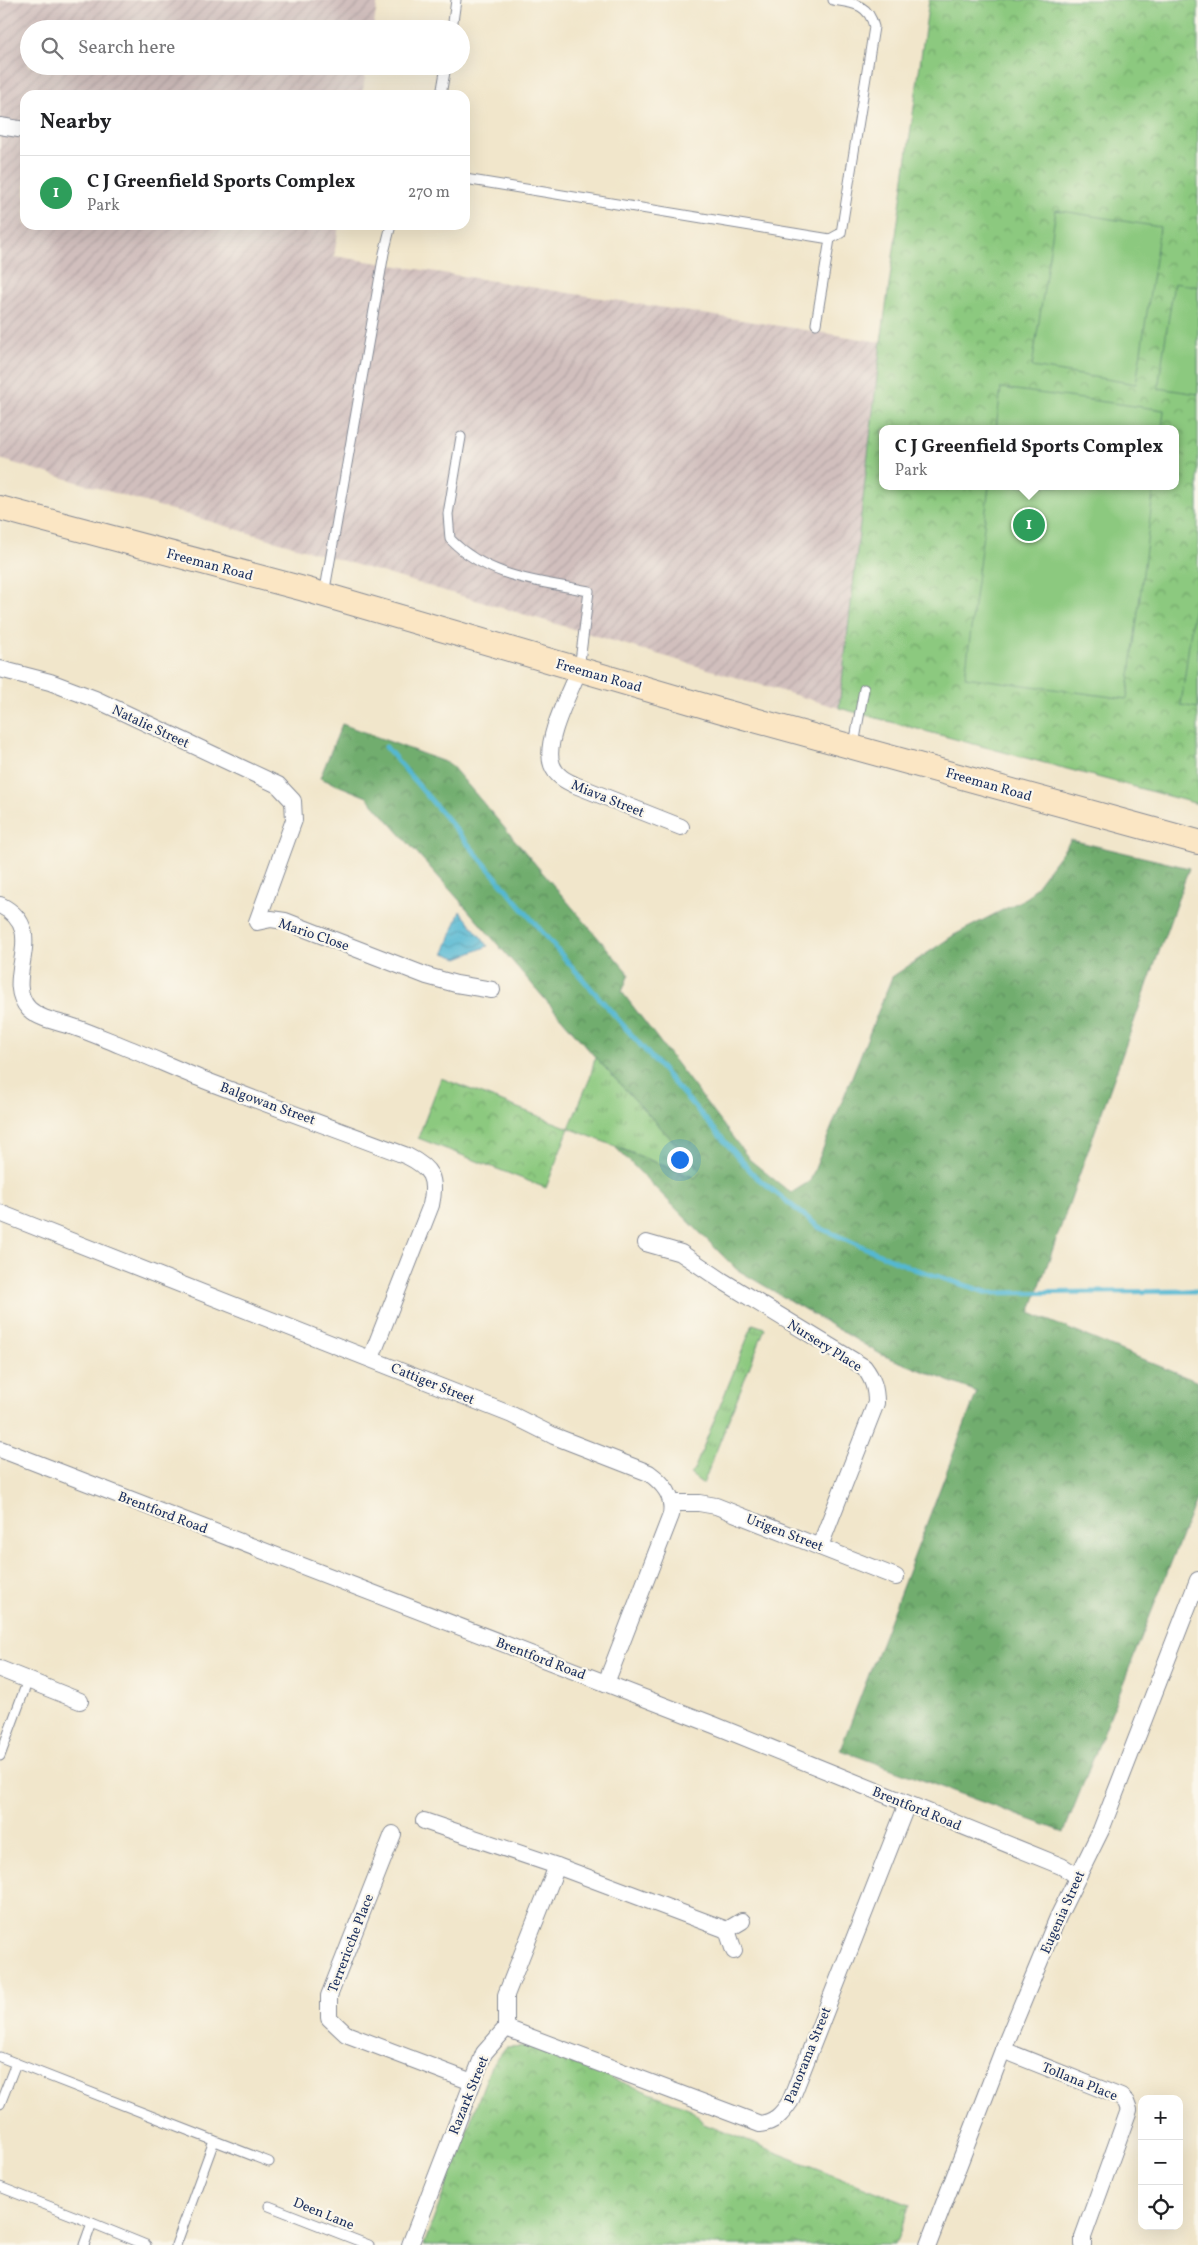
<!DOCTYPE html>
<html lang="en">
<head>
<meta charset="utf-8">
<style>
  :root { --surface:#fff; --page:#f2f2f2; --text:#202124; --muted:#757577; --line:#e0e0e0; --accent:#c8321e }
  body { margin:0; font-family:Vollkorn,serif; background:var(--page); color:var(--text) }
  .controls { position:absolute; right:15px; bottom:15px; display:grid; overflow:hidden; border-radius:10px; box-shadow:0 5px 20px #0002 }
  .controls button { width:45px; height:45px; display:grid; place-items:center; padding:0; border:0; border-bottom:1px solid var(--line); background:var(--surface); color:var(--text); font:25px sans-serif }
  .you { position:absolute; left:679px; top:1159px; width:18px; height:18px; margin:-12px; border:4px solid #fff; border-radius:50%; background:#1a73e8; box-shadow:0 0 0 8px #1a73e833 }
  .badge { display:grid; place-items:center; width:32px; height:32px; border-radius:50%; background:var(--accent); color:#fff; font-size:16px; font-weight:700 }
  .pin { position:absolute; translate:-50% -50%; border:2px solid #fff; box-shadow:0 1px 5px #0006 }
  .popup { position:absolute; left:879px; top:425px; width:300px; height:65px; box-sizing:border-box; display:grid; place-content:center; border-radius:10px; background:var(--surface); filter:drop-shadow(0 1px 4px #0005); font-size:16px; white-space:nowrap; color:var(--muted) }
  .popup b { font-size:19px; color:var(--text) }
  .popup::after { content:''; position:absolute; left:50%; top:100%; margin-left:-10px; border:10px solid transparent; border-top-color:var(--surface) }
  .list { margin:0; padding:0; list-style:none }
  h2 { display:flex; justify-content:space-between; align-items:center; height:65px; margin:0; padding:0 20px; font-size:21px }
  h2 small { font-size:16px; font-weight:400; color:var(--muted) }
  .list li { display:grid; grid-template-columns:32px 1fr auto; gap:15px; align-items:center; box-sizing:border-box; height:75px; padding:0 20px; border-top:1px solid var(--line) }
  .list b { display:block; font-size:19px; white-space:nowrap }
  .list p { margin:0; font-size:16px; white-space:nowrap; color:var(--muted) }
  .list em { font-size:16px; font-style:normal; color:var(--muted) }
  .icon { flex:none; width:28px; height:28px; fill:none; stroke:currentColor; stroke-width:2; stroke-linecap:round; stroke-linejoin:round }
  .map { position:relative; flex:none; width:1198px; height:2245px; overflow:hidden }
  .search { position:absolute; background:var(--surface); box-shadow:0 5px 20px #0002; left:20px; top:20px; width:450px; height:55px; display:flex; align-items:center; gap:12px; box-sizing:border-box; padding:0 18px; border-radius:28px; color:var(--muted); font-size:19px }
  .panel { position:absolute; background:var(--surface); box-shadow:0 5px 20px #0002; left:20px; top:90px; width:450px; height:140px; border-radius:15px }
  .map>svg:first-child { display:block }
</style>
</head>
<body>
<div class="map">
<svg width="1198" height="2245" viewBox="0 0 1198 2245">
  <defs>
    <pattern id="industrial-furrows" width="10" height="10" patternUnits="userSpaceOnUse" patternTransform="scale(1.25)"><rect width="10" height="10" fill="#d1bfbd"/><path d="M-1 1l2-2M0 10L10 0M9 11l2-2" fill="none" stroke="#b3a4a5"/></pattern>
    <pattern id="grass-tufts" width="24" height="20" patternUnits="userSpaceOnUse" patternTransform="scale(1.25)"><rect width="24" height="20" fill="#8cc97f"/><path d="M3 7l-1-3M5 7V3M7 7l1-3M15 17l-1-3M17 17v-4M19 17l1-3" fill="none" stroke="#72a46b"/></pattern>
    <pattern id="forest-crowns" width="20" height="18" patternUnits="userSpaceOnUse" patternTransform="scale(1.25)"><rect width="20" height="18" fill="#71ad6e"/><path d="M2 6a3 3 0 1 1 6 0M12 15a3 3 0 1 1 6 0" fill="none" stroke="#5c8d5e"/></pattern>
    <pattern id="park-crowns" width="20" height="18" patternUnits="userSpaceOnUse" patternTransform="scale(1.25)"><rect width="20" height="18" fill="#8cc97f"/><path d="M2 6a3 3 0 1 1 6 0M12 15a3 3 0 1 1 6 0" fill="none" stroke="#72a46b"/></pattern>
    <pattern id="water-waves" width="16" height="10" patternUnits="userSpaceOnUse" patternTransform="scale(1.25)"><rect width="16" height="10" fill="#54b8d2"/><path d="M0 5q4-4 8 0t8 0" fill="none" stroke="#4596ae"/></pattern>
  </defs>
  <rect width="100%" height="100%" fill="#fbf7ec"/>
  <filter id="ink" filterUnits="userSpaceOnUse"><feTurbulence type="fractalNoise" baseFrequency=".02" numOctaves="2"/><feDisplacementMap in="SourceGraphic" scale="10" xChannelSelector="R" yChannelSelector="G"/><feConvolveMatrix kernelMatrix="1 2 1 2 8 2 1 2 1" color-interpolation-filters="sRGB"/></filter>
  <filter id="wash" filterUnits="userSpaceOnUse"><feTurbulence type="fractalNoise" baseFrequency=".0096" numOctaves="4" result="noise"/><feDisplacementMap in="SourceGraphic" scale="20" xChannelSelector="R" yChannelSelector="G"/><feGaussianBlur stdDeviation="1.12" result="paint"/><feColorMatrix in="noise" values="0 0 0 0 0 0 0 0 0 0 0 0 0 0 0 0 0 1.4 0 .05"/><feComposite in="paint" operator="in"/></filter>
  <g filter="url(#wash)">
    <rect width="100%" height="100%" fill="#f1e6cb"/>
    <path fill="url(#industrial-furrows)" d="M 0,0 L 378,0 L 373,29 L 29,29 L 29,66 L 367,66 L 362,95 L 25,95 L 25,225 L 339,225 L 334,256 L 881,342 L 839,708 L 0,459 Z"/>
    <g fill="url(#grass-tufts)" stroke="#547c6e">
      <path d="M 595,1057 L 701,1170 L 695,1178 L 569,1128 L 590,1078 Z"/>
      <path d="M 753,1324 L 765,1328 L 703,1484 L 690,1474 L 694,1470 Z"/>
    </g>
    <path fill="url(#forest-crowns)" stroke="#466e66" d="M 342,724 L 450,764 L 629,974 L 622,992 L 750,1160 L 791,1193 L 810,1181 L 892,977 L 954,935 L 1028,897 L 1071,840 L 1189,868 L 1030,1313 L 1198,1382 L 1198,1495 L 1064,1832 L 840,1750 L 977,1392 L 882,1355 L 736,1269 L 614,1146 L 695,1178 L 701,1171 L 595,1057 L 461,902 L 367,797 L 320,778 Z"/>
    <g fill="url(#park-crowns)" stroke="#547c6e" fill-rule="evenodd">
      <path d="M 929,0 L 1198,0 L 1198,804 L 839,708 L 881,342 ZM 883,429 L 1175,429 L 1175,486 L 883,486 Z"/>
      <path d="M 441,1078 L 569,1128 L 546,1188 L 418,1138 Z"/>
      <path d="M 529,2046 L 691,2109 L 704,2124 L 910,2205 L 895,2245 L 424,2245 L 491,2066 L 506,2047 Z"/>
    </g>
    <g fill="#8cc97f" stroke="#547c6e">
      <path d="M 1056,210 L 1160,227 L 1136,384 L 1032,367 Z"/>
      <path d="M 1174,283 L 1198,287 L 1198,394 L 1158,388 Z"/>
      <path d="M 1001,388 L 1164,410 L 1162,429 L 996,429 Z"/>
      <path d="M 989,486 L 1154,486 L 1127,699 L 965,677 Z"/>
      <path d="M 1198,576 L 1198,708 L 1181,705 Z"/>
    </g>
    <path fill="url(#water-waves)" stroke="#387498" d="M 460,911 L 488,946 L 458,958 L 444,953 Z"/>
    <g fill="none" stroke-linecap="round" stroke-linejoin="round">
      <path stroke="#54b8d2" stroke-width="5" d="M 386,747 L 560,953 L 755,1176 L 820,1228 L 914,1269 L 989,1293 L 1198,1291"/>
    </g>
  </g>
  <g filter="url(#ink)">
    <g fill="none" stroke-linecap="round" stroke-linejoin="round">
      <g stroke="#868a94" stroke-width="11">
        <g id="lane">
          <path d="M 452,29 L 456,0"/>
          <path d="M 441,95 L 446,66"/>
          <path d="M 465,179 L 830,239 L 841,233 L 874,27 C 869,4 853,3 833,0"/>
          <path d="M 816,324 L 830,239"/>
          <path d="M 461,437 L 448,514 L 450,539 C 488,578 538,581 589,591 L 579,669"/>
          <path d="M 324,595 L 384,253 L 391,225"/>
          <path d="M 854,745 L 864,689"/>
          <path d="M 0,1756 L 28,1680"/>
          <path d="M 0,2057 L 269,2162"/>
          <path d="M 0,2104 L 16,2063"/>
          <path d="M 0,2187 L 92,2223"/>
          <path d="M 269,2206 L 369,2245"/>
          <path d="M 84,2245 L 92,2223 L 146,2245"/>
          <path d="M 176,2245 L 214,2141"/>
        </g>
      </g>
      <g stroke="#868a94" stroke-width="18">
        <g id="street">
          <path d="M 0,126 L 25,130"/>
          <path d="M 0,669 L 50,682 L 95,699 L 278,785 L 293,801 L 294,820 L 257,922 L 271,919 L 285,921 L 427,976 L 456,984 L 492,990"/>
          <path d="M 579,669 C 570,692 543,742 552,765 C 556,776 566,781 575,785 L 681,827"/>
          <path d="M 0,905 C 52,931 0,978 29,1009 C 41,1020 59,1022 74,1027 C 89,1032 105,1039 120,1045 C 148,1056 176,1069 204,1080 C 271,1106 339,1130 407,1156 C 431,1168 437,1178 431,1205 L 371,1358"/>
          <path d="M 0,1213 L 512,1415 L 554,1436 L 649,1473 C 664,1484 674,1496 671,1515 L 606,1683"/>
          <path d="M 646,1243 L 681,1253 L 721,1280 L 864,1367 C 873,1379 876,1388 876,1403 L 820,1546"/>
          <path d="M 0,1449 L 714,1725 L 1061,1866 L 1078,1876"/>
          <path d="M 671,1503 L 699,1503 L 716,1506 L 896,1577"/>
          <path d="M 0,1669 L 80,1701"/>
          <path d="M 424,1821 L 557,1866 L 727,1930 L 742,1921"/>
          <path d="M 393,1834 L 329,1996 L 329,2018 L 346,2034 L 472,2082"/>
          <path d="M 727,1930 L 734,1951"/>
          <path d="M 506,2028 L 760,2124 C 775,2122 781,2115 790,2102 L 907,1804"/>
          <path d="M 1003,2050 L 1121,2097 L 1126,2102 L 1129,2110 L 1083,2237 L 1083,2245"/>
          <path d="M 410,2245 L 484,2053 L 506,2028 L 506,1995 L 557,1866"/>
          <path d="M 928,2245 L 1003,2050 L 1058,1917 L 1101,1830 L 1198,1580"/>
        </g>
      </g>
      <g stroke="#868a94" stroke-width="26">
        <path id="secondary" d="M 0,508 L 304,589 L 722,711 L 1198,842"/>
      </g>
      <use href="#lane" stroke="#fff" stroke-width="9"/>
      <use href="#street" stroke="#fff" stroke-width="16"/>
      <use href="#secondary" stroke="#fbe6c4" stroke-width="24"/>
    </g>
  </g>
  <g text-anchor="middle" stroke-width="4.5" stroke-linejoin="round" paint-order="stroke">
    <g font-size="14" fill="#1b2f5e" stroke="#fbf7ec">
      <text transform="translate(210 564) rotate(15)" y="5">Freeman Road</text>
      <text transform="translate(599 675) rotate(16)" y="5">Freeman Road</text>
      <text transform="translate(151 726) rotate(25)" y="5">Natalie Street</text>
      <text transform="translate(989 784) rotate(16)" y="5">Freeman Road</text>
      <text transform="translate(608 798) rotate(22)" y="5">Miava Street</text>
      <text transform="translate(314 934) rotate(19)" y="5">Mario Close</text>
      <text transform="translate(268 1103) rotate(20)" y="5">Balgowan Street</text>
      <text transform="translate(825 1345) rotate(32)" y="5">Nursery Place</text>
      <text transform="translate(433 1383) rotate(22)" y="5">Cattiger Street</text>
      <text transform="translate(163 1512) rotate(21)" y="5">Brentford Road</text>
      <text transform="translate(785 1532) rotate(21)" y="5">Urigen Street</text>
      <text transform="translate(541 1658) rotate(21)" y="5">Brentford Road</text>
      <text transform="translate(917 1808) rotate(22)" y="5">Brentford Road</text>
      <text transform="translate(1062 1912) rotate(-66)" y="5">Eugenia Street</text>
      <text transform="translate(350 1943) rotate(-69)" y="5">Terrericche Place</text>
      <text transform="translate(807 2055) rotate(-68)" y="5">Panorama Street</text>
      <text transform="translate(1080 2081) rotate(22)" y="5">Tollana Place</text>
      <text transform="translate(468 2095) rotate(-68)" y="5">Razark Street</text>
      <text transform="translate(324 2213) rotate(22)" y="5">Deen Lane</text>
    </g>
  </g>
</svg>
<div class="controls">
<button>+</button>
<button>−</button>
<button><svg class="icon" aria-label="locate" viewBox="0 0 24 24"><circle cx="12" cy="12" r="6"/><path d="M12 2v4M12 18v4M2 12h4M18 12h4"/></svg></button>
</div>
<div class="you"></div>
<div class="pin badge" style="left:1029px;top:525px;background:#2e9e5b">1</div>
<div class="popup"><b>C J Greenfield Sports Complex</b>Park</div>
<div class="search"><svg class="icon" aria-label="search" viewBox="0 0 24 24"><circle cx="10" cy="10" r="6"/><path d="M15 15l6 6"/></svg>Search here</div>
<section class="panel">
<h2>Nearby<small></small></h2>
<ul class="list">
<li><span class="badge" style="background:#2e9e5b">1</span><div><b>C J Greenfield Sports Complex</b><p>Park</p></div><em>270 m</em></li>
</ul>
</section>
</div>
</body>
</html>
